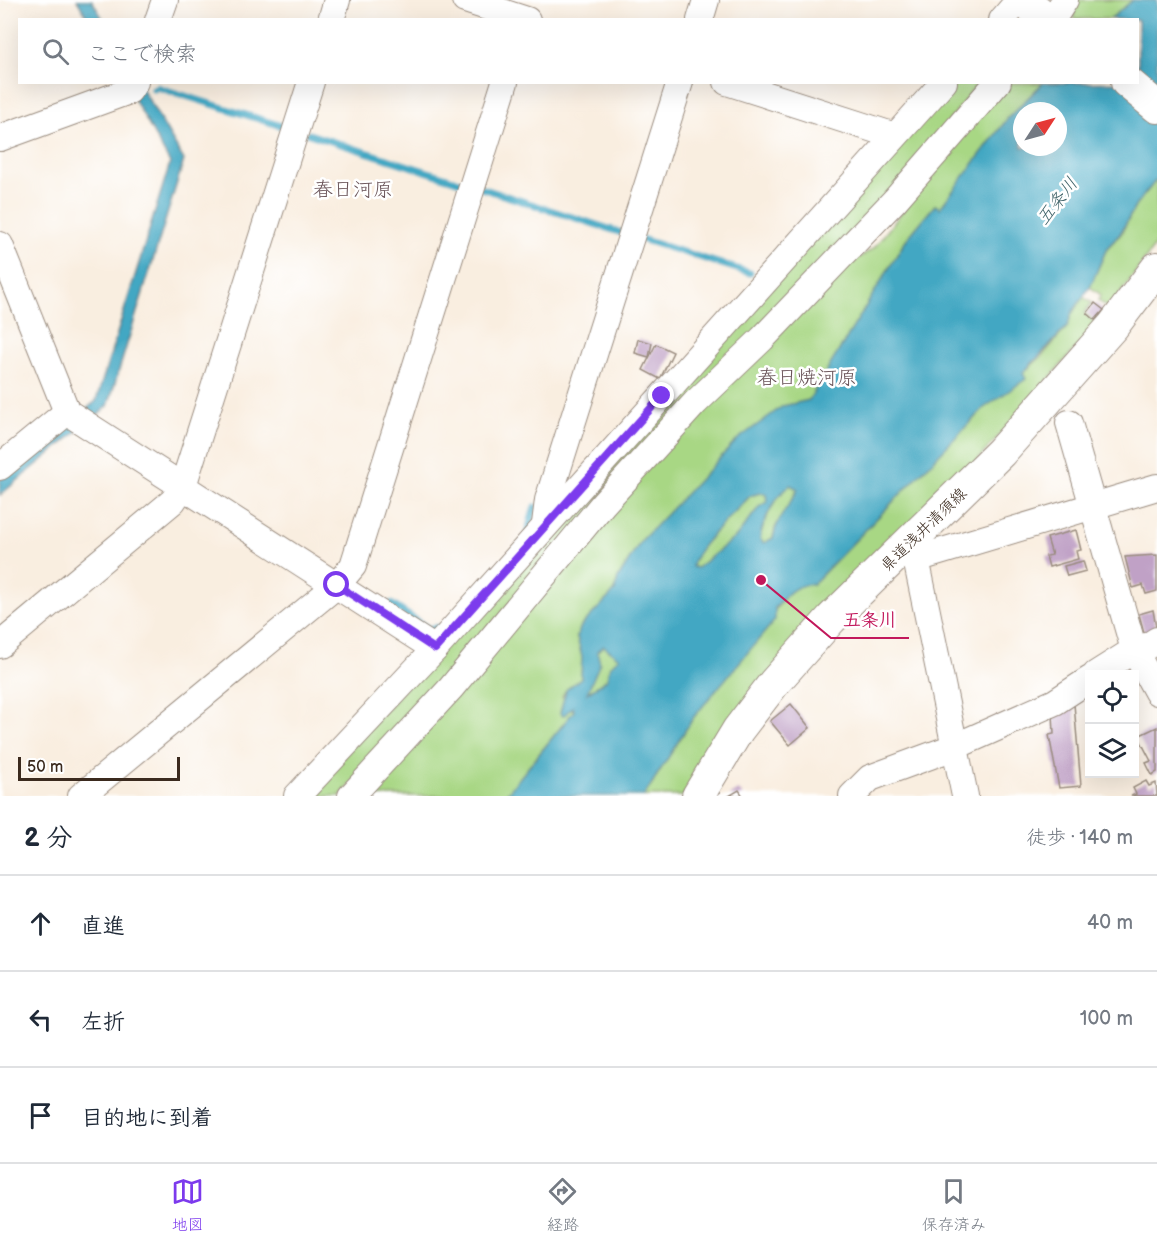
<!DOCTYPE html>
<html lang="ja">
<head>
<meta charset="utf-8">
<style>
  :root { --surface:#fff; --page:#f2f2f3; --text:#1f2937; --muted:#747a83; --line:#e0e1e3; --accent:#7c3aed }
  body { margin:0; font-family:"Balsamiq Sans","Klee One",sans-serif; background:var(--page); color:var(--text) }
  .controls { position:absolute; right:18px; bottom:18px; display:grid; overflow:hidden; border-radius:0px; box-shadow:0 6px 24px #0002 }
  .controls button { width:54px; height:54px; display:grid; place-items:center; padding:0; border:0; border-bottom:2px solid var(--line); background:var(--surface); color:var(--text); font:30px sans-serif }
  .compass { position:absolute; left:1013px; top:102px; width:54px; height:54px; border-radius:50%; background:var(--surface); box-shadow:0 6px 24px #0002; rotate:54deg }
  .scale { position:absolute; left:18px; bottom:15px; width:162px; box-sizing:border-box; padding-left:6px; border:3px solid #3b2a1e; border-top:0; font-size:16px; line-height:21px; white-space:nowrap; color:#3b2a1e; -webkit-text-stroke:4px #fff; paint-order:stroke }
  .stop { position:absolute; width:18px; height:18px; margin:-14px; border:4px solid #7c3aed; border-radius:50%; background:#fff }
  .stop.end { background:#7c3aed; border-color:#fff; box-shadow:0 2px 6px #0008 }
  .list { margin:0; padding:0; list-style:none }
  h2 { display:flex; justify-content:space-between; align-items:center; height:78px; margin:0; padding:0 24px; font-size:26px }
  h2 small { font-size:20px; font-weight:400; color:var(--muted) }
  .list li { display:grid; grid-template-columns:39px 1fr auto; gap:18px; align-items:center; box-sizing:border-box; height:96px; padding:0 24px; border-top:2px solid var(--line) }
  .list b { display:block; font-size:22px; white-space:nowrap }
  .list em { font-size:20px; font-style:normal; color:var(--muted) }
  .icon { flex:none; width:33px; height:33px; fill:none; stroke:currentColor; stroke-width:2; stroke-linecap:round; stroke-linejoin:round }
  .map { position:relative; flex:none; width:1157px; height:796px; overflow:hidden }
  .search { position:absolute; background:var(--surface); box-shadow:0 6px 24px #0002; left:18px; right:18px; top:18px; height:66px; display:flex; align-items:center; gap:15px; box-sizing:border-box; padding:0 21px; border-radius:0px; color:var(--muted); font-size:22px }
  .sheet { height:366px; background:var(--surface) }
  nav { display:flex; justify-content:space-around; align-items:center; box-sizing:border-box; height:84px; border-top:2px solid var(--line); background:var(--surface); font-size:16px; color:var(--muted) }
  nav a { display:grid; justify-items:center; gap:3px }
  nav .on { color:var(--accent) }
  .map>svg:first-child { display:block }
</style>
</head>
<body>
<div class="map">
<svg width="1157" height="796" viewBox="0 0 1157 796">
  <rect width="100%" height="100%" fill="#fff"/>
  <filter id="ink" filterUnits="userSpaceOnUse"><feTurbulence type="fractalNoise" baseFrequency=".0167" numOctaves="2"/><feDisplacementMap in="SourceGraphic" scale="12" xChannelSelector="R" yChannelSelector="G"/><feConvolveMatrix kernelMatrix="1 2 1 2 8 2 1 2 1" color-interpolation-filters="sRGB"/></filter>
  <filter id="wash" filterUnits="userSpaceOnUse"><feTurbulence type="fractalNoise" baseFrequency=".008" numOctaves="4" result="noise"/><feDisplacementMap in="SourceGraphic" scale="24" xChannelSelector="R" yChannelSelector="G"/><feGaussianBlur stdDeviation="1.35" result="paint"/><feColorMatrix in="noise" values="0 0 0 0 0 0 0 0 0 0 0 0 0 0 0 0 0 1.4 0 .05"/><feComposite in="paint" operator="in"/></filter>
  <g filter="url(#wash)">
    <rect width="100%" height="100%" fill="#f9eee0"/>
    <g fill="#a8d784" stroke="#728051" stroke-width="1.5">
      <path d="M 1077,0 L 1133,0 L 1110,19 L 1074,19 L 1072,9 Z"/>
      <path d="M 954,83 L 978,83 L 922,157 L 340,796 L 307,796 Z"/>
      <path d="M 1011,83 L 1043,83 L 1008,118 L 940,209 L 935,205 L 906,240 L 809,401 L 783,406 L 641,541 L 618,578 L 615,591 L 581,626 L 577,637 L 582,657 L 581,678 L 566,690 L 562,696 L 574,711 L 505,796 L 361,796 L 610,507 L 830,277 L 874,248 L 969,125 Z"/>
      <path d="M 1157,179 L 1157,243 L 1109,309 L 1098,300 L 1101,295 L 1090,287 L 1107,248 L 1121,234 L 1136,205 Z"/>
      <path d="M 1083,297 L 1092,303 L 1084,313 L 1097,324 L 683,796 L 644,796 L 693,718 L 788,593 L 802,584 L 813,584 L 984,408 L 1042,356 L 1067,327 L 1072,313 Z"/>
      <path d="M 790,485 L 798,489 L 775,528 L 773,538 L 764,543 L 760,539 C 762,521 776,496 790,485 Z"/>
      <path d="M 760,493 L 766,494 L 767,502 L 759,507 L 737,536 L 697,568 L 692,567 C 693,549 737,511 750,496 Z"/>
      <path d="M 604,646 L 619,658 L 610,666 L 607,679 L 587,693 L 597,651 Z"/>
    </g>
    <g fill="#43a7c3" stroke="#3f6870" stroke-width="1.5" fill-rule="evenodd">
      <path d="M 77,0 L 92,0 L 103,19 L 88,19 Z"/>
      <path d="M 1133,0 L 1157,0 L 1157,179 L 1136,205 L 1120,234 L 1107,248 L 1090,287 L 1072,313 L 1067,327 L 1023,373 L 1026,379 L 984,408 L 813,584 C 795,584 786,595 775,608 L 775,620 L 693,718 L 644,796 L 505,796 L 574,711 L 573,707 L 563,716 L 560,713 L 566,690 L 581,678 L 582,657 L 577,637 L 581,626 L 615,591 L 618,578 L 641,541 L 738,439 L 783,406 L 809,400 L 906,240 L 935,205 L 940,208 L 1008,118 L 1043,83 L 1138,82 L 1138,20 L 1110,19 ZM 1022,111 L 1058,111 L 1058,147 L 1022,147 ZM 790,485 L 798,489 C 789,507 777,517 773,538 L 764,543 L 760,539 C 762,521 776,496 790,485 ZM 760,493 L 766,494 L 767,502 L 759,507 L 737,536 L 697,568 L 692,567 C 693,549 737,511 750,496 ZM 604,646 L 619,658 L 610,666 L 607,679 L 587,693 L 600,663 L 597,651 Z"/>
      <path d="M 125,83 L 139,83 L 184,160 L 108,406 L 0,495 L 0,480 L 96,401 L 170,163 Z"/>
    </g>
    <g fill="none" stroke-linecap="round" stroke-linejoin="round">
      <g stroke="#43a7c3" stroke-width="7">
        <path d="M 154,89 L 157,87 L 288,128"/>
        <path d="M 309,134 L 463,183"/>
        <path d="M 481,188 L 622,233"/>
        <path d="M 641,239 L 750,273"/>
        <path d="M 528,531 L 535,507"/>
        <path d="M 391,604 L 428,629 L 444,627"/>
      </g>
    </g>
    <g id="blocks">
      <g fill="#c0a1c6">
        <path d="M 1095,303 L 1104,310 L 1095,320 L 1087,313 Z"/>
        <path d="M 638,339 L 652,343 L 649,357 L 635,353 Z"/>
        <path d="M 656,344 L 673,352 L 660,379 L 643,370 Z"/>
        <path d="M 1076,530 L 1081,550 L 1076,551 L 1078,559 L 1049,567 L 1046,556 L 1052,555 L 1047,538 Z"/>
        <path d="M 1157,555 L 1157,591 L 1146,594 L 1143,585 L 1133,588 L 1125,557 Z"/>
        <path d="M 1083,561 L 1086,571 L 1067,576 L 1064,566 Z"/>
        <path d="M 1153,610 L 1157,633 L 1146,640 L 1139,614 Z"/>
        <path d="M 791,704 L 810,728 L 790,745 L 770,721 Z"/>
        <path d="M 1074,704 L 1081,786 L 1059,788 L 1049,735 L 1054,734 L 1053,713 Z"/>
        <path d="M 1157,727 L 1157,772 L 1152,775 L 1146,763 L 1151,761 L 1138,736 Z"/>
        <path d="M 1146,781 L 1149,786 L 1156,783 L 1157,796 L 1131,796 L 1136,794 L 1133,788 Z"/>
        <path d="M 739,790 L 743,796 L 729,796 Z"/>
      </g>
    </g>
  </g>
  <g filter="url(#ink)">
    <use href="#blocks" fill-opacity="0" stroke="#9a8c7f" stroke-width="1.5"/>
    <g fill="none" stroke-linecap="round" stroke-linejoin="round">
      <g stroke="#9a8c7f" stroke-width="28">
        <g id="minor">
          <path d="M 465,0 L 527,20"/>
          <path d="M 158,20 L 165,0"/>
          <path d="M 331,20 L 337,0"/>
          <path d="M 700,20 L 706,0"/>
          <path d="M 1002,20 L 1019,0"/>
          <path d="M 1052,20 L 1065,0"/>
          <path d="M 727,82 L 895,136"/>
          <path d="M 0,138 L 129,91 L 135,82"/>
          <path d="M 0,245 L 67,412 L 435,649"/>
          <path d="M 1069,423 L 1134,650 L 1157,692"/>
          <path d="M 0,467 L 67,412"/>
          <path d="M 545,524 L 548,500 L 680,82"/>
          <path d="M 912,539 L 965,796"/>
          <path d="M 916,559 L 1157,487"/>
          <path d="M 0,645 L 173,501 L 183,486 L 311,82"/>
          <path d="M 1096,674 L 1134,650 L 1146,647 L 1157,640"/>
          <path d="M 81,796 L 337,585 L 353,566 L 505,82"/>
          <path d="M 297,796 L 435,649 L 944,82"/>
          <path d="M 351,796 L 451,688 L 603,504 L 695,403 L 762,339 L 895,200 L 998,82"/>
          <path d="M 852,796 L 870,778 L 954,747 L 1055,702 L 1090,679"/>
        </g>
      </g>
      <g stroke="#9a8c7f" stroke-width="34">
        <g id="major">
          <path d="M 1023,0 L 1049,20"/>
          <path d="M 1127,82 L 1157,107"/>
          <path d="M 698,796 L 738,730 L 774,683 L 831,619 L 1001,452 L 1113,326 L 1157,268"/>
        </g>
      </g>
      <use href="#minor" stroke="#fff" stroke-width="26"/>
      <use href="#major" stroke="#fff" stroke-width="32"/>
    </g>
  </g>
  <g fill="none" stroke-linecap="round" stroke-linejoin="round" filter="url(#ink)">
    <path stroke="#7c3aed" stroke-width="8" d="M 337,585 L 435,649 L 662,396"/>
  </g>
  <g text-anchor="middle" stroke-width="5" stroke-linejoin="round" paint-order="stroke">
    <g font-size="16" fill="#3b2a1e" stroke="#fff">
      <text transform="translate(923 529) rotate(-44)" y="6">県道浅井清須線</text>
    </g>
    <g font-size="18" font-style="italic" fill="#3f6268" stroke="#fff">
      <text transform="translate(1057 201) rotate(-52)" y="6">五条川</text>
    </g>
    <g font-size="20" fill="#6a5459" stroke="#fff">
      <text x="353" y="196">春日河原</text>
      <text x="807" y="384">春日焼河原</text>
    </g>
  </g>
  <path fill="none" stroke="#c2185b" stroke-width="2" d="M761 580L831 638H909"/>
  <circle fill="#c2185b" stroke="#fff" stroke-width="2" cx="761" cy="580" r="6"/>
  <g font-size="18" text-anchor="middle" font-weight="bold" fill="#c2185b" stroke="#fff" stroke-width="5" stroke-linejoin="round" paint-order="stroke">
    <text x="870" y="626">五条川</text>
  </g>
</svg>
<div class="controls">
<button><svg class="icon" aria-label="locate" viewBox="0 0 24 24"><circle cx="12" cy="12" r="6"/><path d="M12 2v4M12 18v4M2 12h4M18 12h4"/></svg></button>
<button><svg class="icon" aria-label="layers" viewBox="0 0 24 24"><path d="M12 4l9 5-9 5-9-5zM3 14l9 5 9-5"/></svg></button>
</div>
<svg class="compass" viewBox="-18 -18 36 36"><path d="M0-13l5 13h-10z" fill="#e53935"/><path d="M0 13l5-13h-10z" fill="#747a83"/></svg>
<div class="scale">50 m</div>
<div class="stop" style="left:337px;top:585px"></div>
<div class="stop end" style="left:662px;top:396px"></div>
<div class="search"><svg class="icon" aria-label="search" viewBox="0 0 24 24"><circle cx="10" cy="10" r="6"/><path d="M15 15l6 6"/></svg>ここで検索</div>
</div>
<section class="sheet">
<h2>2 分<small>徒歩 · 140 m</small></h2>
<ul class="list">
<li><svg class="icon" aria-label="ahead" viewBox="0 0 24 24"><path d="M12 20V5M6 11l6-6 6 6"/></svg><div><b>直進</b></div><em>40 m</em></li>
<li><svg class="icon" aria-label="left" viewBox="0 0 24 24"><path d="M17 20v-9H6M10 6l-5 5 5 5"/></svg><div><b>左折</b></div><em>100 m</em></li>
<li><svg class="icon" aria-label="arrive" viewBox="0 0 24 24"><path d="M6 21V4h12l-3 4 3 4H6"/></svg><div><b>目的地に到着</b></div></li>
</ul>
</section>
<nav>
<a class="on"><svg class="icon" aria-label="map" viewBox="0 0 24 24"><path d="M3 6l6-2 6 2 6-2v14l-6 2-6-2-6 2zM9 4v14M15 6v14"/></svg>地図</a>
<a><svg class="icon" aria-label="directions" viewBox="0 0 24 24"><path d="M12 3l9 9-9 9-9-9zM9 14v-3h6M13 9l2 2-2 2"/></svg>経路</a>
<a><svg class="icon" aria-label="saved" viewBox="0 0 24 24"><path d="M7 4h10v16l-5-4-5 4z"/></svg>保存済み</a>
</nav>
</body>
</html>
